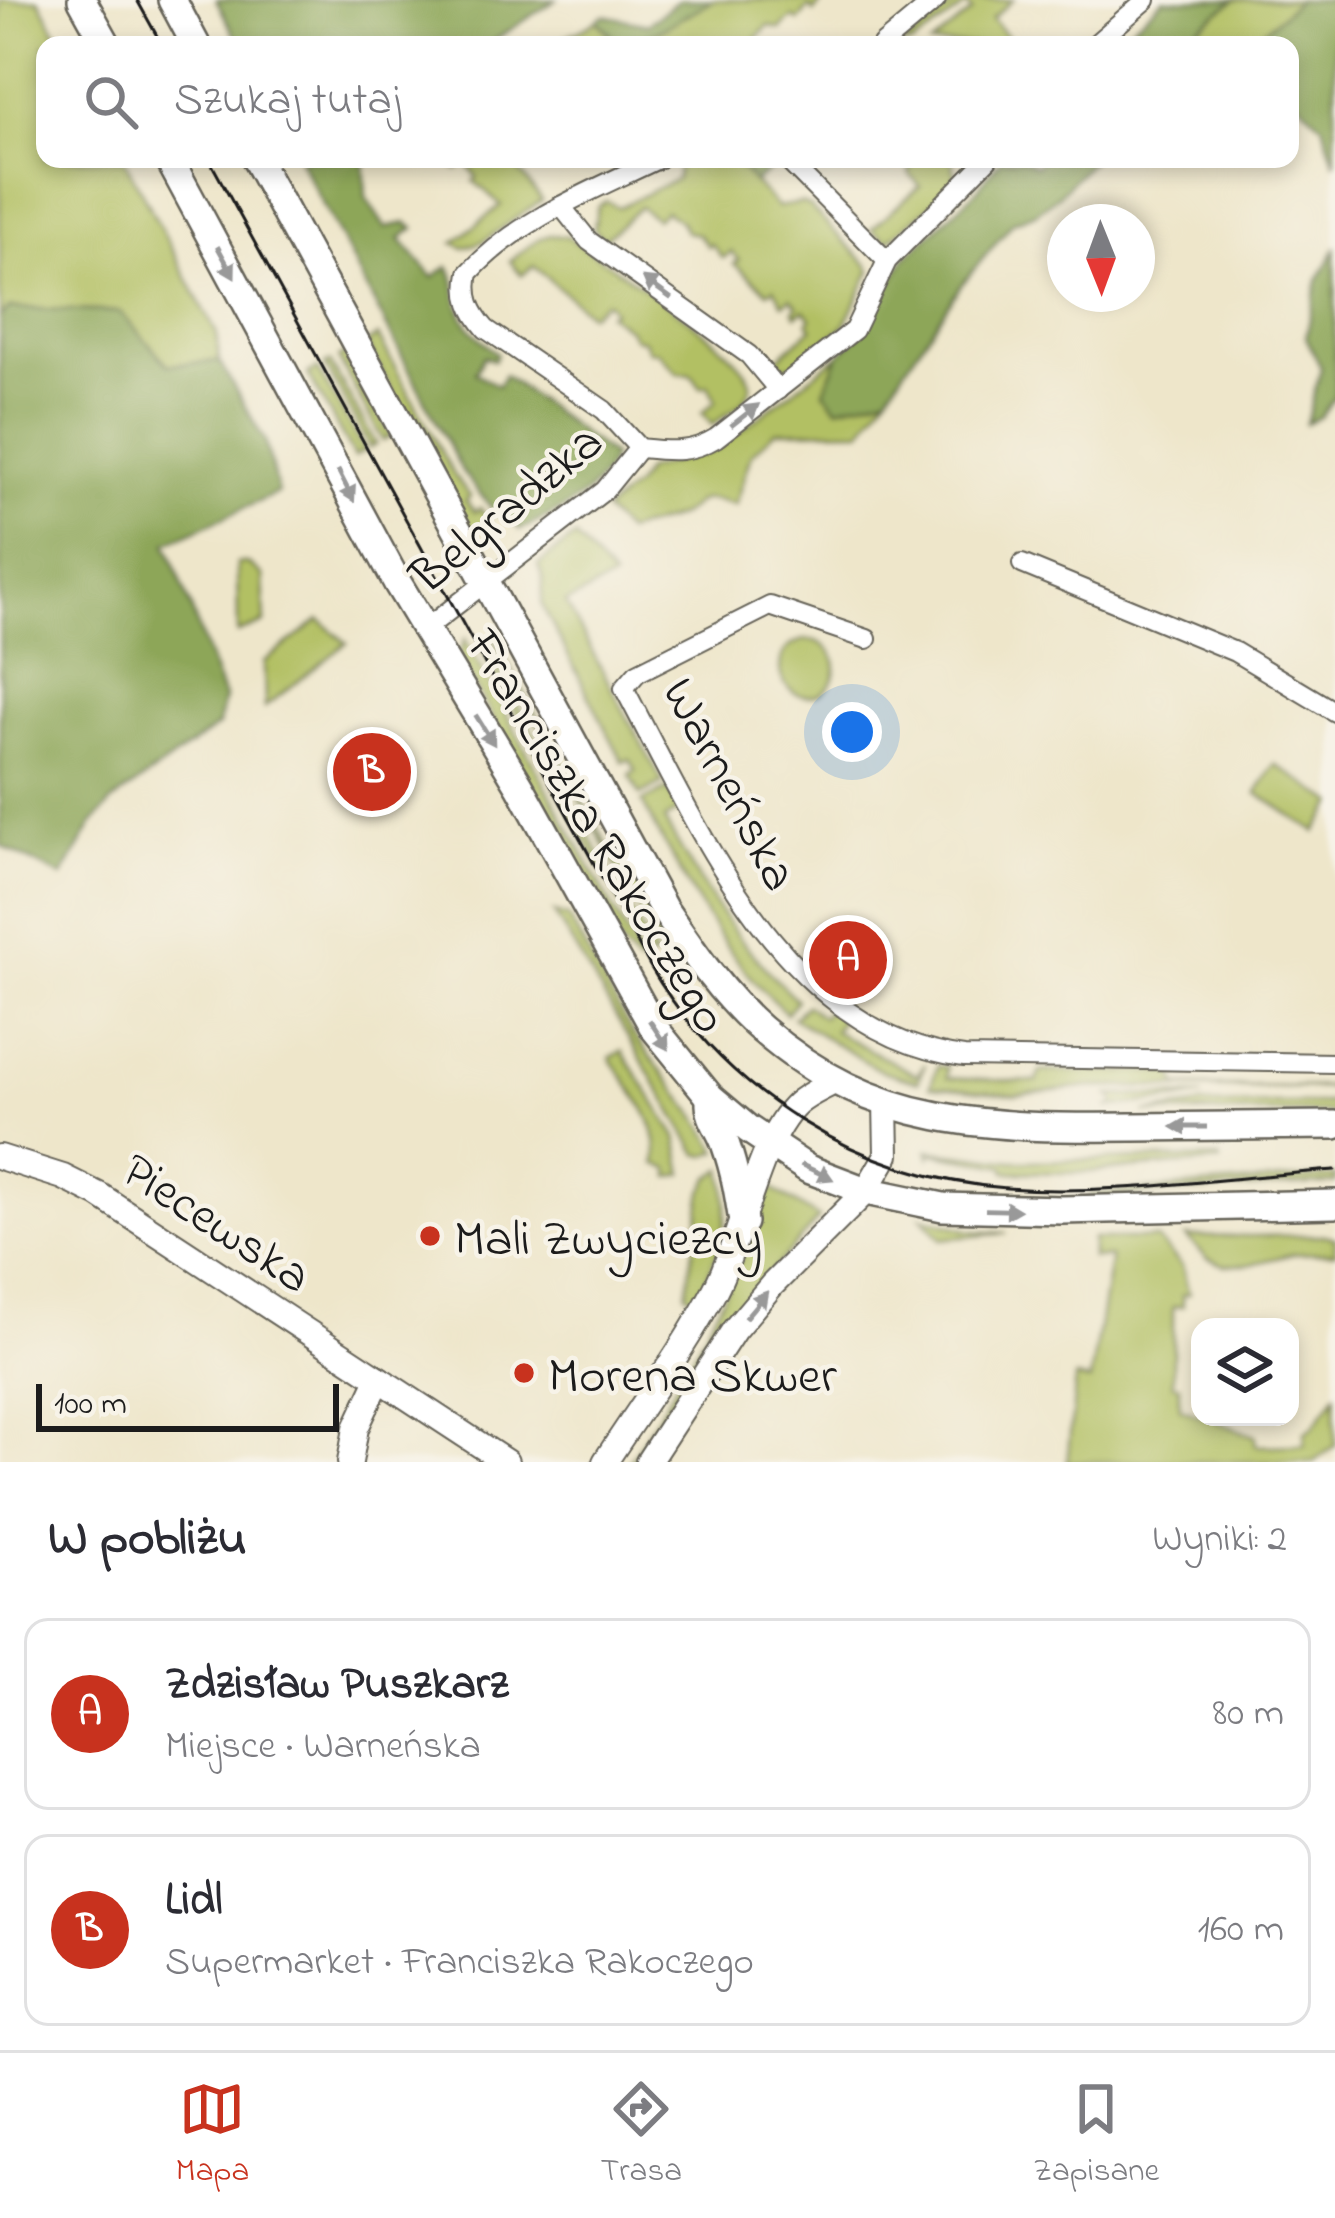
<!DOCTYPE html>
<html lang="pl">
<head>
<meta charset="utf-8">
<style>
  :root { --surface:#fff; --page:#f2f2f3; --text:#2b2b33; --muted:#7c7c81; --line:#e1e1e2; --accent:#c8321e }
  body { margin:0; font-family:"Indie Flower",sans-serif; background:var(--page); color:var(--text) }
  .controls { position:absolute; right:36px; bottom:36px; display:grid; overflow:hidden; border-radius:24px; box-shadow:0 6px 18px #0003 }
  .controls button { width:108px; height:108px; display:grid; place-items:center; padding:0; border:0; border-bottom:3px solid var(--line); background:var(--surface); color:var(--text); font:60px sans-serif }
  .compass { position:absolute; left:1047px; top:204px; width:108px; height:108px; border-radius:50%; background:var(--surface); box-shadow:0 6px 18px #0003; rotate:179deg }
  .scale { position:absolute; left:36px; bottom:30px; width:303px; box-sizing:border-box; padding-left:12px; border:6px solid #1c1c1c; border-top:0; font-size:33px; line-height:42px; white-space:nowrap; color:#1c1c1c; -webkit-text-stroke:9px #f7f3e8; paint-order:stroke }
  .you { position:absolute; left:852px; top:732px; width:42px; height:42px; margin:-30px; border:9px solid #fff; border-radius:50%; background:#1a73e8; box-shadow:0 0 0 18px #1a73e833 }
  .badge { display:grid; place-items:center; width:78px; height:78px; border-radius:50%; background:var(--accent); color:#fff; font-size:39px; font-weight:700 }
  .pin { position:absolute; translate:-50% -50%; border:6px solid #fff; box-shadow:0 3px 12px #0006 }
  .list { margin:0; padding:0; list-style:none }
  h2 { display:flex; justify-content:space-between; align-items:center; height:156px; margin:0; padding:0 48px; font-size:51px }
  h2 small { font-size:39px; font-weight:400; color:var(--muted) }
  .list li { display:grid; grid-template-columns:78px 1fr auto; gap:36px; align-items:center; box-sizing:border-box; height:192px; margin:0 24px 24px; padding:0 24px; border:3px solid var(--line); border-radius:24px }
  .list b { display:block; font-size:45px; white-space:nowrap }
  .list p { margin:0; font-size:39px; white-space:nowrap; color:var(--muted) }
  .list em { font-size:39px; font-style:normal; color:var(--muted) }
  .icon { flex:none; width:66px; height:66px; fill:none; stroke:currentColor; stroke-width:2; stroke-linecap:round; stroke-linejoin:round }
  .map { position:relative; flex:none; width:1335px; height:1462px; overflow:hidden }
  .search { position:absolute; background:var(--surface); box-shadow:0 6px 18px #0003; left:36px; right:36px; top:36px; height:132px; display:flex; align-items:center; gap:30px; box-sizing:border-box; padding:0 42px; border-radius:24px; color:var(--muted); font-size:45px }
  .sheet { height:588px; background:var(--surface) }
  nav { display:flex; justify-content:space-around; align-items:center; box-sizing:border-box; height:168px; border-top:3px solid var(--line); background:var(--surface); font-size:33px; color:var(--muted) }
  nav a { display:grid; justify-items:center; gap:6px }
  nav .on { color:var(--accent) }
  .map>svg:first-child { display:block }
</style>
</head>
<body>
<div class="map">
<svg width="1335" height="1462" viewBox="0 0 1335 1462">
  <rect width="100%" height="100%" fill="#f7f3e8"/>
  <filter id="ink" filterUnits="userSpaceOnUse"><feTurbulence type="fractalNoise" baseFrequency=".00833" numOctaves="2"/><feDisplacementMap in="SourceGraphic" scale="24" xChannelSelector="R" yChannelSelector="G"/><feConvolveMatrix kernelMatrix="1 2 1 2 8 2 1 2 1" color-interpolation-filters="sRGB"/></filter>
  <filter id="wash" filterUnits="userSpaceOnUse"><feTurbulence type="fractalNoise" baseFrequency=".004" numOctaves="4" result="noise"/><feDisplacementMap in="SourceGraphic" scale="48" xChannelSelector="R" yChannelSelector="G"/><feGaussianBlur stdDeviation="2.7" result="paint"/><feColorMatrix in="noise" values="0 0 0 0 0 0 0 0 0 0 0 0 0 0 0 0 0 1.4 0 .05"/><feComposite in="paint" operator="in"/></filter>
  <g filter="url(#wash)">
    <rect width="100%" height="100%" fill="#eee6ca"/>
    <g fill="#b2c063" stroke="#676e40" stroke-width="3">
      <path d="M 0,0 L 39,0 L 63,45 L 45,45 L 45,159 L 124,159 L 217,334 L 219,361 L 168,365 L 119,312 L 10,308 L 0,316 Z"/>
      <path d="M 713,0 L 824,0 L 814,12 L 809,7 L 798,21 L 793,17 L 780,29 L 768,26 L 751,45 L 622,45 L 655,33 Z"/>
      <path d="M 960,0 L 1013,0 L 992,19 L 1014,45 L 931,45 L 972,12 L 967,5 L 912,45 L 902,45 Z"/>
      <path d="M 1235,0 L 1298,0 L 1248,45 L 1175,45 Z"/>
      <path d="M 597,20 L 618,45 L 549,45 C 565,35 581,32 597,20 Z"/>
      <path d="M 445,159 L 509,159 L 542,200 L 482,242 L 464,248 L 454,243 L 501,205 L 474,181 L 477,177 L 466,162 L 457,169 Z"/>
      <path d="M 688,159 L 732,159 L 777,207 L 802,203 L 811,208 L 869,266 L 871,271 L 845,325 L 795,366 L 770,365 L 812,328 L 808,322 L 811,318 L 804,310 L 797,315 L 794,310 L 798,306 L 791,298 L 783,304 L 774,288 L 768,292 L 734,264 L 739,260 L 732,252 L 723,258 L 711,244 L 708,247 L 698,234 L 686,232 L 681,222 L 665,211 L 656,219 L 640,207 L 604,239 L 594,229 L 597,207 L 606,201 L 619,207 L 676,179 L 678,167 Z"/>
      <path d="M 898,159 L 952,159 L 956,178 L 949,189 L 888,241 L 871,229 L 920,186 L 909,173 L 911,169 Z"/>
      <path d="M 550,235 L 568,237 C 598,257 757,357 751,386 C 748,403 725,415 712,425 L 702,413 L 716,401 L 708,385 L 701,387 L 691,374 L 678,373 L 658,352 L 648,350 L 644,340 L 634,338 L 629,329 L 608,314 L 613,310 L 606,301 L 589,314 L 534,266 L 522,275 L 510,261 L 538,239 Z"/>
      <path d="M 378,336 L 454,475 L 470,496 L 466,501 L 475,512 L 480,508 L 489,520 L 471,532 L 366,343 Z"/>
      <path d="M 347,353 L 391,436 L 383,441 L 338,358 Z"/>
      <path d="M 839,355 L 824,391 L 837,407 L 887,395 L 862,430 L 776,431 L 751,454 L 735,505 C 685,491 706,506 673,518 C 658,524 641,527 625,532 L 604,511 L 634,487 L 646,470 L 717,449 Z"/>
      <path d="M 330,362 L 376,444 L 370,448 L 325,365 Z"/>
      <path d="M 318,369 L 364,451 L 354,457 L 308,374 Z"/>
      <path d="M 575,537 L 613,579 L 566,603 L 663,783 L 640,795 L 630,775 L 636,771 L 630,759 L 623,762 L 542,605 L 543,578 L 538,565 Z"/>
      <path d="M 237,563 L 247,563 L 263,576 L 265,623 L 238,633 Z"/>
      <path d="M 320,620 L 347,643 L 265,707 L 264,662 Z"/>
      <path d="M 490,637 L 497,642 L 611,851 L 639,890 L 668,951 L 663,953 Z"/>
      <path d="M 465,639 L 643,963 L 639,965 L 624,949 L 458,657 Z"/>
      <circle cx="808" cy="668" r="28"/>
      <path d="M 483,641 L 656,956 L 650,959 L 478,644 Z"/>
      <path d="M 1275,764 L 1335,803 L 1316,832 L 1257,793 Z"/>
      <path d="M 668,789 L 680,810 L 664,820 C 707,895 733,940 797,1000 L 786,1013 C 720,953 683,879 642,802 Z"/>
      <path d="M 554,913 L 568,917 L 632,1033 L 703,1125 L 718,1151 L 706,1156 L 698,1154 Z"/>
      <path d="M 806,1005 L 822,1017 L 829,1008 L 842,1018 L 834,1031 L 917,1075 L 925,1064 L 918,1082 L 879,1070 L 793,1018 Z"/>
      <path d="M 622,1051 L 677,1137 L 684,1174 L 671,1177 L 670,1169 L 656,1164 C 663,1123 632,1091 610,1058 Z"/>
      <path d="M 938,1066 L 947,1067 L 947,1078 L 1037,1082 L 1040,1072 L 1044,1071 L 1173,1072 L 1178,1086 L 1330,1087 L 1335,1076 L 1335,1088 L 1093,1087 L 1016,1095 L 930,1086 Z"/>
      <path d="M 1108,1095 L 1203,1096 L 1107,1108 L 1114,1106 L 1114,1098 Z"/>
      <path d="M 1335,1103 L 1335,1113 L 1145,1113 L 1202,1105 Z"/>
      <path d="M 928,1150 L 1014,1161 L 1219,1158 L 1220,1162 L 1076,1173 L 1006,1172 L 1004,1166 L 932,1153 L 930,1157 Z"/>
      <path d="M 723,1169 C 733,1217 720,1256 696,1298 L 686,1293 L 703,1191 L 710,1178 Z"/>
      <path d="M 1335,1176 L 1335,1183 L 1089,1198 L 1089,1194 Z"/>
      <path d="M 771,1188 L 819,1218 L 722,1327 L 635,1462 L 629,1462 C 685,1374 733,1286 771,1188 Z"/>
      <path d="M 922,1217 L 971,1231 L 1007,1233 L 941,1239 Z"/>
      <path d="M 1324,1235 L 1335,1238 L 1335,1253 L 1293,1254 L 1248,1265 L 1224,1265 L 1207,1258 L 1186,1237 Z"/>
      <path d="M 1092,1239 L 1157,1239 L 1182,1266 L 1189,1294 L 1182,1295 L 1183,1306 L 1173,1307 L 1173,1384 L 1180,1385 L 1180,1408 L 1255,1436 L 1256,1446 L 1304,1445 L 1305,1432 L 1314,1426 L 1335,1395 L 1335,1446 L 1313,1462 L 1067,1462 L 1076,1378 L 1090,1381 L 1110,1262 L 1110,1257 L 1092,1258 Z"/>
    </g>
    <g fill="#8da659" stroke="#54613a" stroke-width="3">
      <path d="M 216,0 L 556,0 L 487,45 L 240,45 Z"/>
      <path d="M 679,0 L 713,0 L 655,33 L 621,45 L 597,20 L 604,15 L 648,24 Z"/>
      <path d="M 1163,0 L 1235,0 L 1175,45 L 1110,45 Z"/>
      <path d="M 1298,0 L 1335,0 L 1335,164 L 1323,125 L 1290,93 L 1290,45 L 1248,45 Z"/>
      <path d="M 299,159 L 364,159 L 366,198 L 385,227 L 407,223 L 414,228 L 400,239 L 433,277 L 449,266 C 457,280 455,291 459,305 C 464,326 482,340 497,354 L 494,360 L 484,356 L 475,373 L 498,386 L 504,375 L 612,456 C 601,494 554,515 520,530 L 504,511 L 497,515 L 463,473 Z"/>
      <path d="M 732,159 L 783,159 L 754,183 Z"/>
      <path d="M 1001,159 L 1022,159 L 1036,166 L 1041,159 L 1093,159 L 1057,197 L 1036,213 L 1013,222 L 962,284 L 887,395 L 837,407 L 824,391 L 839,355 L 865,328 L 905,258 L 975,192 Z"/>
      <path d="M 1335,250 L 1335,397 L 1320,417 L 1306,423 L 1321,368 L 1306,337 L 1318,280 Z"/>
      <path d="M 10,308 L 120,312 L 168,365 L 219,361 L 265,441 L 278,493 L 167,543 L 224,698 L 218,726 L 112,802 L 92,825 L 62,877 L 0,845 L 0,316 Z"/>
    </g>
  </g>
  <g filter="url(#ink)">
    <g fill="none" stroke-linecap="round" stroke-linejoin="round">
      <g stroke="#666359" stroke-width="22">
        <g id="minor">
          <path d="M 882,45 L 936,0"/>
          <path d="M 1094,45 L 1146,0"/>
          <path d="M 658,159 C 594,190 518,219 469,273 C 464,296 471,312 486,329 L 604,410 L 639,448 C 669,451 690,454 716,438 L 854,330 L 887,261 L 988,159"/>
          <path d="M 788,161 L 887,261"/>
          <path d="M 561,206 L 589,241 L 749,355 L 778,390"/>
          <path d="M 1022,564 L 1235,652 L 1335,712"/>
          <path d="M 424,630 L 605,490 L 639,448"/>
          <path d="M 867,639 L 770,606 L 637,673 L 624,688 C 699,829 785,1035 964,1057 L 1335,1063"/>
        </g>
      </g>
      <g stroke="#666359" stroke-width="28">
        <g id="tertiary">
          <path d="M 0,1157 L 63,1177 L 99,1195 L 506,1462"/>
          <path d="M 350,1462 L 356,1428 L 379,1379"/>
          <path d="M 605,1462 C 642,1405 683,1350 715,1290 C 741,1241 758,1140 797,1104 C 808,1094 824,1088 837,1080"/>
          <path d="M 648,1462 L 734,1330 L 772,1285 L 866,1191 L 887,1155 L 886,1102"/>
        </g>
      </g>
      <g stroke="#666359" stroke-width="32">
        <g id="secondary">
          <path d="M 82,0 L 107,45"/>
          <path d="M 172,0 L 196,45"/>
          <path d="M 169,159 L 398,584 L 520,786 L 654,1028 L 710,1097 L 748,1129 L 808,1169 L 866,1191 L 943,1207 L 1062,1210 L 1335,1204"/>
          <path d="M 256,159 L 663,908 C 693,952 722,995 761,1029 C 876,1129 991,1128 1133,1127 C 1200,1126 1268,1126 1335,1125"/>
          <path d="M 710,1101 C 709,1119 721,1129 726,1146 C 735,1171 739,1196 743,1222"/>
        </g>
      </g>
      <use href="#minor" stroke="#fff" stroke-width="18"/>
      <use href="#tertiary" stroke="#fff" stroke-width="24"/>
      <use href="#secondary" stroke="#fff" stroke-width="27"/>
      <g stroke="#1c1c1c" stroke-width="3">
        <path d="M 137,0 L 162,45"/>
        <path d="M 209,159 L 650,966 C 724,1093 861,1178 1007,1188 C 1110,1196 1231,1177 1335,1170"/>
      </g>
    </g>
    <defs><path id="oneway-solid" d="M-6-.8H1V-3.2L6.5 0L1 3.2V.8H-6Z" transform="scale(3)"/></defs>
    <g fill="#999">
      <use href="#oneway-solid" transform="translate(226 262) rotate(61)"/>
      <use href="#oneway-solid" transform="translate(657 288) rotate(-144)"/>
      <use href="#oneway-solid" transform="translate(745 415) rotate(-38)"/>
      <use href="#oneway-solid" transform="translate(346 486) rotate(63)"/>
      <use href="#oneway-solid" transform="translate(485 730) rotate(58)"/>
      <use href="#oneway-solid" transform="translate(659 1035) rotate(57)"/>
      <use href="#oneway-solid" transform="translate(1189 1127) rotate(180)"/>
      <use href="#oneway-solid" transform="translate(817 1172) rotate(25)"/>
      <use href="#oneway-solid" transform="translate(1003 1210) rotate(1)"/>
      <use href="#oneway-solid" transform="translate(756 1305) rotate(-50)"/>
    </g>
  </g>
  <g fill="#c8321e" stroke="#f7f3e8" stroke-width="4.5">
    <circle cx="430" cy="1236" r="12"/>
    <circle cx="524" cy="1373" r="12"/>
  </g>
  <g text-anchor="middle" stroke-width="9" stroke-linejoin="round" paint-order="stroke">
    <g font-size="51" fill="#1c1c1c" stroke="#f7f3e8">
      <text transform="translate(505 507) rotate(-40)" y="18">Belgradzka</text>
      <text transform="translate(732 783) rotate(62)" y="18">Warneńska</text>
      <text transform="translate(599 830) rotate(59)" y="18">Franciszka Rakoczego</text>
      <text transform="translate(218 1221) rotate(33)" y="18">Piecewska</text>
    </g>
    <g font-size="51" fill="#1c1c1c" stroke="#f7f3e8" text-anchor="start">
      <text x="454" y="1254">Mali Zwyciezcy</text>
      <text x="548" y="1391">Morena Skwer</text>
    </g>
  </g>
</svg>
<div class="controls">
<button><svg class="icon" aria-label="layers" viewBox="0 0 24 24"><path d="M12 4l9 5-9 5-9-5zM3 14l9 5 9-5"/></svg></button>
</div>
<svg class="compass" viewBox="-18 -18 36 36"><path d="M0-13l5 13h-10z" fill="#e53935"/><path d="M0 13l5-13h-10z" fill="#7c7c81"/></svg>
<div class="scale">100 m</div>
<div class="you"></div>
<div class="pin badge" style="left:848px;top:960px">A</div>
<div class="pin badge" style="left:372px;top:772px">B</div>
<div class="search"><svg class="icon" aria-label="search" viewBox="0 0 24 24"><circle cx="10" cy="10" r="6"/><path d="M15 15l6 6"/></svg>Szukaj tutaj</div>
</div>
<section class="sheet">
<h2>W pobliżu<small>Wyniki: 2</small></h2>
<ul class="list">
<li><span class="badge">A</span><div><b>Zdzisław Puszkarz</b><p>Miejsce · Warneńska</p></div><em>80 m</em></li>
<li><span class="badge">B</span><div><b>Lidl</b><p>Supermarket · Franciszka Rakoczego</p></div><em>160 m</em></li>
</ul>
</section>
<nav>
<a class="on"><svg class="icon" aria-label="map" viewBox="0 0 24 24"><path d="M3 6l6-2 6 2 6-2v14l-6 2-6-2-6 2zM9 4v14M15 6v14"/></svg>Mapa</a>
<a><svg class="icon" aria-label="directions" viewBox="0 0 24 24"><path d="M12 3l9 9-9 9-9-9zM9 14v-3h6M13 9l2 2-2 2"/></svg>Trasa</a>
<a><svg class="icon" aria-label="saved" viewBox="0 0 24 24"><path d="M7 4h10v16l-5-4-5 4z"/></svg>Zapisane</a>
</nav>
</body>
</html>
